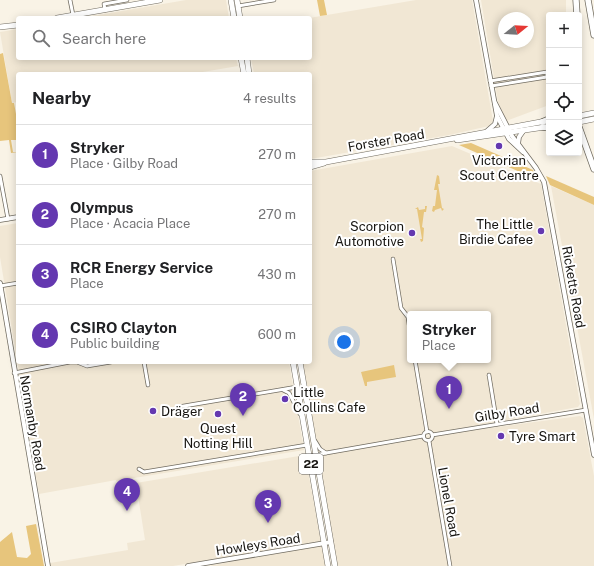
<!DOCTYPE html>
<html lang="en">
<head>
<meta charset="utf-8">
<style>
  :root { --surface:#fff; --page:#f2f2f2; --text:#202124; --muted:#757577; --line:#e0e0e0; --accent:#6438b0 }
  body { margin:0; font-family:"Public Sans",sans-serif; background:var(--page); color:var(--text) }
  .controls { position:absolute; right:12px; top:12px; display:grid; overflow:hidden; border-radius:4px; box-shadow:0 2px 10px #0003 }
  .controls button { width:36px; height:36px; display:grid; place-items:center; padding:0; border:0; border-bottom:1px solid var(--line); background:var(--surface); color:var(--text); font:20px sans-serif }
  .compass { position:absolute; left:498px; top:12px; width:36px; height:36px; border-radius:50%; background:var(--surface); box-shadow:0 2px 10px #0003; rotate:72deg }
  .you { position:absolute; left:344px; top:342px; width:14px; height:14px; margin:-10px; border:3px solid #fff; border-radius:50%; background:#1a73e8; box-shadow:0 0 0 6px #1a73e833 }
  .badge { display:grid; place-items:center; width:26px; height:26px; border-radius:50%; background:var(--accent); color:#fff; font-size:13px; font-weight:700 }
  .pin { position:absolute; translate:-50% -33px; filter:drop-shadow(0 1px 2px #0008) }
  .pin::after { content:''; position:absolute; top:21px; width:14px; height:12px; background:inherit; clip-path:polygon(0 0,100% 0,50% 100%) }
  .popup { position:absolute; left:407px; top:311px; width:84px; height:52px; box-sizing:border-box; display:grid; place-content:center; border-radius:4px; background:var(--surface); filter:drop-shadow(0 1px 3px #0005); font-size:13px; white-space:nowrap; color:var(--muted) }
  .popup b { font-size:15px; color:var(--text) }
  .popup::after { content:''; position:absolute; left:50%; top:100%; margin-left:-8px; border:8px solid transparent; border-top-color:var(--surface) }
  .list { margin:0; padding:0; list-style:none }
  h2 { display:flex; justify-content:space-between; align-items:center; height:52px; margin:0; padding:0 16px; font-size:17px }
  h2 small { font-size:13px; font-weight:400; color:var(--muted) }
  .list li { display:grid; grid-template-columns:26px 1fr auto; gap:12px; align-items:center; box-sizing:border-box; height:60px; padding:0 16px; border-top:1px solid var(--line) }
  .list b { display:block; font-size:15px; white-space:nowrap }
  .list p { margin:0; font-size:13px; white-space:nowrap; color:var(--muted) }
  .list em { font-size:13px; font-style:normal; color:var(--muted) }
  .icon { flex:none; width:22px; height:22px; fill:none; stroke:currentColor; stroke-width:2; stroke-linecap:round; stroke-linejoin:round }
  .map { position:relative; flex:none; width:594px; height:566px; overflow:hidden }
  .search { position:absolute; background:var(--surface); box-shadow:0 2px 10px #0003; left:16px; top:16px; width:296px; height:44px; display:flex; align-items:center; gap:10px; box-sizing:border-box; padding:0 14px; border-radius:4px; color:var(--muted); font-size:15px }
  .panel { position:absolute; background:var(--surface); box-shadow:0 2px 10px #0003; left:16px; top:72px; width:296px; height:292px; border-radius:4px }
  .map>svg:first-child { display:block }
</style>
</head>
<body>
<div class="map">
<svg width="594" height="566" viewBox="0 0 594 566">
  <rect width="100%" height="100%" fill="#f9f3e6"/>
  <g fill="#f1e7d4" fill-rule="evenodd">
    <path d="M 186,0 L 226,0 L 229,18 L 81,18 Z"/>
    <path d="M 416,0 L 472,0 L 493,121 L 489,126 L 449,135 L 310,159 L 310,74 L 254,74 L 251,58 L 310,58 L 309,18 Z"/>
    <path d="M 481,0 L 566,0 L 566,15 L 549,15 L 549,105 L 506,121 L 498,102 ZM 504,18 L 528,18 L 528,42 L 504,42 Z"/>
    <path d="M 18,29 L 18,58 L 236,58 L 238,66 L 191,74 L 18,74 L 18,102 L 12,103 L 0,32 Z"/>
    <path d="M 452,146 L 541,184 L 580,404 L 578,407 L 343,450 L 437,435 L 580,416 L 583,418 L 594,476 L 594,566 L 337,566 L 300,362 L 310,362 L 310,171 ZM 410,314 L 488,314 L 488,360 L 410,360 Z"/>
    <path d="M 551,186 L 594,205 L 594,419 Z"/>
    <path d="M 18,223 L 18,362 L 289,362 L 304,450 L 116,481 L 116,480 L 39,494 L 0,257 L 0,226 Z"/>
    <path d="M 305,455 L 321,541 L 173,566 L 50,566 L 50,563 L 128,550 L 127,543 L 145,540 L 136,483 Z"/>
    <path d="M 323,545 L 327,566 L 208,566 Z"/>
  </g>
  <g fill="#e7c57c">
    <path d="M 317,0 L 324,0 L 327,15 L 320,16 Z"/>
    <path d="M 3,53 L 12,103 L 14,103 L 18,125 L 18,140 L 11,140 L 13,152 L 18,152 L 11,153 L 9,140 L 0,141 L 0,54 Z"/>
    <path d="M 471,143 L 533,170 L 538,180 L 459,145 Z"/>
    <path d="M 437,175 L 439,176 L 440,184 L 438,184 L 442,208 L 444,209 L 442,211 L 441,208 L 435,210 L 434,212 L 432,211 L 433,206 L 435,206 L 437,190 L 434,190 Z"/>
    <path d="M 546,176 L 594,197 L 594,205 L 550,185 Z"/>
    <path d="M 425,206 L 427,206 L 426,212 L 424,212 L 422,227 L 424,228 L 423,241 L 421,242 L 420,239 L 422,239 L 417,209 L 415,209 L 418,207 L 419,210 L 425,209 Z"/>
    <path d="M 394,365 L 396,377 L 367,382 L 367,386 L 365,386 L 361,372 Z"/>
    <path d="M 36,524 L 44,566 L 0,566 L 0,542 L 12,532 L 17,557 L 27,558 L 31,554 L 26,526 Z"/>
  </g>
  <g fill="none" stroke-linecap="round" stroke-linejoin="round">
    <g stroke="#716c61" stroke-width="4.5">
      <g id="minor">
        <path d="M 70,0 L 73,15"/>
        <path d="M 238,6 L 274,0"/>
        <path d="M 105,10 L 104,4 L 127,0"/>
        <path d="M 490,81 L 547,72 L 547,77 L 491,86"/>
        <path d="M 0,176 L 8,219"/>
        <path d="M 393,259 L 401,308 L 408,317 L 410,331"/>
        <path d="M 0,286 L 18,283"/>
        <path d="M 415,360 L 427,432"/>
        <path d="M 144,362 L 148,385"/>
        <path d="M 14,373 L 70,362 L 77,362 L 87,366 L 111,362"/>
        <path d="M 489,375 L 497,424"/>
        <path d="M 283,390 L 289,393 L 300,414"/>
        <path d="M 178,407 L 297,387"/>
        <circle cx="428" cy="436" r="4.5"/>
        <path d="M 432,435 L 586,410"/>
        <path d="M 315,441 L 320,449 L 326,453"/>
        <path d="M 429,441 L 450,566"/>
        <path d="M 309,456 L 423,436"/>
        <path d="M 139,469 L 144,472 L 307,445"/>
      </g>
    </g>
    <g stroke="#716c61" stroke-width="5.5">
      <g id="tertiary">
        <path d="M 476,0 L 497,116 L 509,139 L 523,152"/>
        <path d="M 495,103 L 512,136 L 536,168 L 544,182 L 594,455"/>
        <path d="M 487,131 L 495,124 L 497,116"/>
        <path d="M 518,144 L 519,137 L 524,130"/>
        <path d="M 0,220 L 18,217"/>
        <path d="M 0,283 L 48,566"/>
        <path d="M 188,566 L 331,542"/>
      </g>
    </g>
    <g stroke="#716c61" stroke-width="6">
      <g id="primary">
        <path d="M 231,0 L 234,18"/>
        <path d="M 237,0 L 240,18"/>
        <path d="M 57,18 L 160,0"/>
        <path d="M 0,27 L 18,25"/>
        <path d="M 241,58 L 244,74"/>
        <path d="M 247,58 L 249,74"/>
        <path d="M 579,116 L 594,113"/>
        <path d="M 579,122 L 594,119"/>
        <path d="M 457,140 L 545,127"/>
        <path d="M 310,162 L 326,162 L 546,121"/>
        <path d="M 310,167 L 324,163"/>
        <path d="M 293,362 L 328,566"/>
        <path d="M 300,362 L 335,566"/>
      </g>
    </g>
    <g stroke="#716c61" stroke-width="7">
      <g id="motorway">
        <path d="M 576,0 L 577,15"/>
        <path d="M 588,0 L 594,35"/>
        <path d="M 542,122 L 549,119"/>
        <path d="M 543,127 L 549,128"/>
        <path d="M 579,127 L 594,169"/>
      </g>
    </g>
    <use href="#minor" stroke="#fff" stroke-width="3"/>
    <use href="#tertiary" stroke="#fff" stroke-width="4"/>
    <use href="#primary" stroke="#fff" stroke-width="5"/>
    <use href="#motorway" stroke="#fff" stroke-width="5.5"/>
  </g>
  <g fill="#6438b0" stroke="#fff" stroke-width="1.5">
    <circle cx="499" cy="146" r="4"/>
    <circle cx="541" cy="231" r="4"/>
    <circle cx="412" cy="233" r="4"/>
    <circle cx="285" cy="399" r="4"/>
    <circle cx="153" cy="411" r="4"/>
    <circle cx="218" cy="414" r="4"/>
    <circle cx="501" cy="436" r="4"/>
  </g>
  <g text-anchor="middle" stroke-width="4" stroke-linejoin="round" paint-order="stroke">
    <rect fill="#fff" stroke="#5d5b58" stroke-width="1" x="299" y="454" width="24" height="20" rx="3"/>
    <g font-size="12" font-weight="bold" fill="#171511">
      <text x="311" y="468">22</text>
    </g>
    <g font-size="13" fill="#171511" stroke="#fff">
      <text transform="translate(386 140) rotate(-10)" y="5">Forster Road</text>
      <text transform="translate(574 287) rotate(80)" y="5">Ricketts Road</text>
      <text transform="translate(507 412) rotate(-9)" y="5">Gilby Road</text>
      <text transform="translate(33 423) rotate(80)" y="5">Normanby Road</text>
      <text transform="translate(449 502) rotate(80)" y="5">Lionel Road</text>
      <text transform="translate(258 544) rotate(-9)" y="5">Howleys Road</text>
    </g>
    <g font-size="13" fill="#171511" stroke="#fff" text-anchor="start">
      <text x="499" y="165" text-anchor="middle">Victorian<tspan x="499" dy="15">Scout Centre</tspan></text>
      <text x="533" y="229" text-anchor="end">The Little<tspan x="533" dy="15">Birdie Cafee</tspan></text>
      <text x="404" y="231" text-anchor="end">Scorpion<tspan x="404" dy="15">Automotive</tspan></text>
      <text x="293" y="397">Little<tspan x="293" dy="15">Collins Cafe</tspan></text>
      <text x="161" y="416">Dräger</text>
      <text x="218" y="433" text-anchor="middle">Quest<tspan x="218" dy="15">Notting Hill</tspan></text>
      <text x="509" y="441">Tyre Smart</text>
    </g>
  </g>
</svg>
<div class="controls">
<button>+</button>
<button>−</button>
<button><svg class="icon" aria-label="locate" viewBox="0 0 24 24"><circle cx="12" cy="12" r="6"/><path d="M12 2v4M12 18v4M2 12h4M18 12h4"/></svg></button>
<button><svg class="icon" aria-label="layers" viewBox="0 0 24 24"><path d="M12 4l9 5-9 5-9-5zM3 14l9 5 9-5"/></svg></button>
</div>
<svg class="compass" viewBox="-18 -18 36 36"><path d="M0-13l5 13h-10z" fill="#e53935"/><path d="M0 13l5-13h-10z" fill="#757577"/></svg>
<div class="you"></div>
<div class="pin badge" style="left:449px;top:409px">1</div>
<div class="popup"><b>Stryker</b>Place</div>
<div class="pin badge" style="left:243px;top:416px">2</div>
<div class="pin badge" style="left:268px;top:523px">3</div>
<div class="pin badge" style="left:127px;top:511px">4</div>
<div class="search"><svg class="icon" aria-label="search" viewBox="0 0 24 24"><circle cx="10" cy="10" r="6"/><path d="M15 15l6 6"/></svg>Search here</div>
<section class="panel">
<h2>Nearby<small>4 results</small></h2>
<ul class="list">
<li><span class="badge">1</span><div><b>Stryker</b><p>Place · Gilby Road</p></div><em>270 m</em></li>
<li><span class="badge">2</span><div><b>Olympus</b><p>Place · Acacia Place</p></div><em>270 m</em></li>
<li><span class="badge">3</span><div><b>RCR Energy Service</b><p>Place</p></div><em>430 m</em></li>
<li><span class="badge">4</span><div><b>CSIRO Clayton</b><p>Public building</p></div><em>600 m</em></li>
</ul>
</section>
</div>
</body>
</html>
